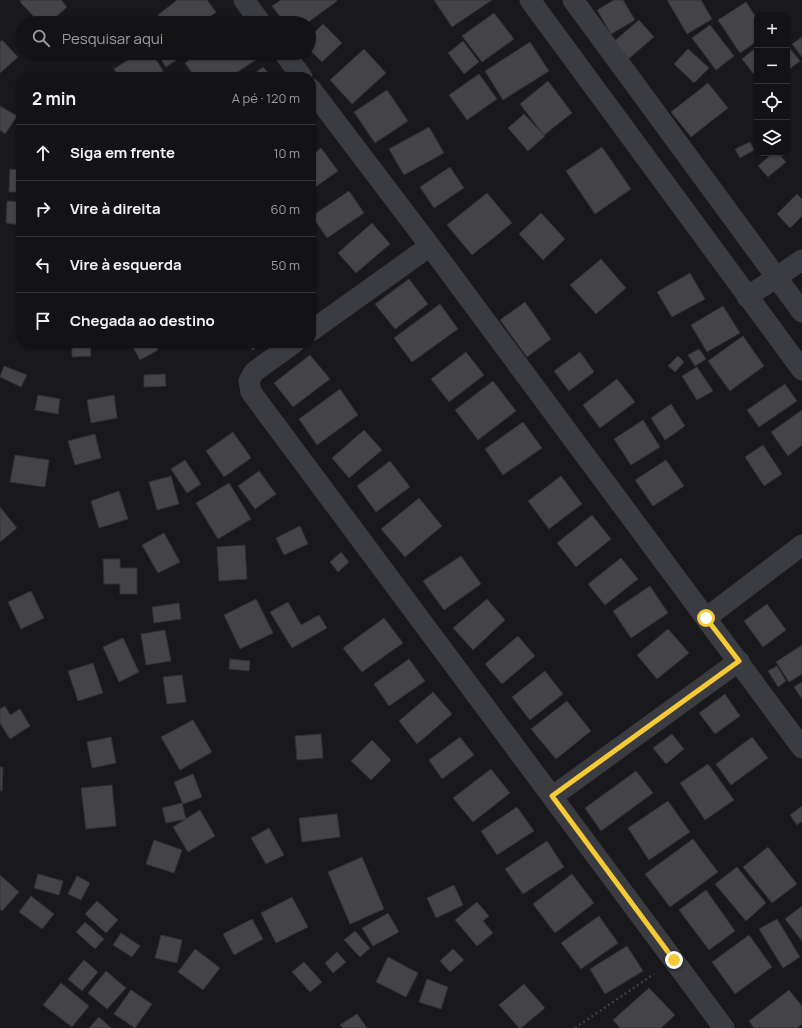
<!DOCTYPE html>
<html lang="pt">
<head>
<meta charset="utf-8">
<style>
  :root { --surface:#131214; --page:#1c1b1d; --text:#f1f3f6; --muted:#9d9ea0; --line:#323234 }
  body { margin:0; font-family:Manrope,sans-serif; background:var(--page); color:var(--text) }
  .controls { position:absolute; right:12px; top:12px; display:grid; overflow:hidden; border-radius:8px; box-shadow:0 1px 3px #0004 }
  .controls button { width:36px; height:36px; display:grid; place-items:center; padding:0; border:0; border-bottom:1px solid var(--line); background:var(--surface); color:var(--text); font:20px sans-serif }
  .stop { position:absolute; width:12px; height:12px; margin:-9px; border:3px solid #f5ca35; border-radius:50%; background:#fff }
  .stop.end { background:#f5ca35; border-color:#fff; box-shadow:0 1px 4px #0008 }
  .list { margin:0; padding:0; list-style:none }
  h2 { display:flex; justify-content:space-between; align-items:center; height:52px; margin:0; padding:0 16px; font-size:17px }
  h2 small { font-size:13px; font-weight:400; color:var(--muted) }
  .list li { display:grid; grid-template-columns:26px 1fr auto; gap:12px; align-items:center; box-sizing:border-box; height:56px; padding:0 16px; border-top:1px solid var(--line) }
  .list b { display:block; font-size:15px; white-space:nowrap }
  .list em { font-size:13px; font-style:normal; color:var(--muted) }
  .icon { flex:none; width:22px; height:22px; fill:none; stroke:currentColor; stroke-width:2; stroke-linecap:round; stroke-linejoin:round }
  .map { position:relative; flex:none; width:802px; height:1028px; overflow:hidden }
  .search { position:absolute; background:var(--surface); box-shadow:0 1px 3px #0004; left:16px; top:16px; width:300px; height:44px; display:flex; align-items:center; gap:10px; box-sizing:border-box; padding:0 14px; border-radius:22px; color:var(--muted); font-size:15px }
  .panel { position:absolute; background:var(--surface); box-shadow:0 1px 3px #0004; left:16px; top:72px; width:300px; height:276px; border-radius:16px }
  .map>svg:first-child { display:block }
</style>
</head>
<body>
<div class="map">
<svg width="802" height="1028" viewBox="0 0 802 1028">
  <rect width="100%" height="100%" fill="#19181b"/>
  <g fill="#434348" stroke="#333237">
    <path d="M 21,0 L 61,0 L 67,7 L 49,23 L 40,23 L 20,2 Z"/>
    <path d="M 177,0 L 207,0 L 216,12 L 202,23 L 164,23 L 158,15 Z"/>
    <path d="M 281,0 L 337,0 L 337,1 L 307,23 L 285,23 L 272,6 Z"/>
    <path d="M 434,0 L 492,0 L 452,27 Z"/>
    <path d="M 614,0 L 623,0 L 635,20 L 611,34 L 597,10 Z"/>
    <path d="M 667,0 L 701,0 L 712,19 L 687,34 Z"/>
    <path d="M 746,2 L 757,19 L 757,41 L 740,53 L 718,20 Z"/>
    <path d="M 494,13 L 514,39 L 482,62 L 462,36 Z"/>
    <path d="M 639,20 L 654,37 L 627,60 L 612,43 Z"/>
    <path d="M 323,24 L 342,43 L 322,62 L 309,49 L 309,38 Z"/>
    <path d="M 710,25 L 734,56 L 716,70 L 692,38 Z"/>
    <path d="M 802,37 L 802,57 L 792,44 Z"/>
    <path d="M 2,40 L 18,57 L 0,73 L 0,42 Z"/>
    <path d="M 463,41 L 479,62 L 464,74 L 448,53 Z"/>
    <path d="M 530,42 L 549,71 L 503,100 L 485,71 Z"/>
    <path d="M 787,45 L 800,61 L 787,71 Z"/>
    <path d="M 757,47 L 757,78 L 742,59 Z"/>
    <path d="M 364,49 L 386,73 L 352,104 L 330,80 Z"/>
    <path d="M 688,49 L 709,68 L 694,83 L 674,64 Z"/>
    <path d="M 111,53 L 126,53 L 116,60 Z"/>
    <path d="M 139,53 L 152,53 L 163,71 L 154,77 L 119,77 L 114,69 Z"/>
    <path d="M 157,53 L 175,53 L 179,58 L 166,67 Z"/>
    <path d="M 199,53 L 253,53 L 257,59 L 230,77 L 195,77 L 185,63 Z"/>
    <path d="M 263,67 L 272,77 L 250,77 Z"/>
    <path d="M 479,74 L 497,99 L 467,120 L 449,95 Z"/>
    <path d="M 548,81 L 572,113 L 544,135 L 520,104 Z"/>
    <path d="M 708,83 L 728,108 L 691,137 L 671,112 Z"/>
    <path d="M 387,90 L 408,121 L 375,143 L 354,112 Z"/>
    <path d="M 0,106 L 17,116 L 5,134 L 0,130 Z"/>
    <path d="M 524,114 L 545,136 L 528,151 L 508,128 Z"/>
    <path d="M 429,127 L 444,153 L 404,175 L 389,149 Z"/>
    <path d="M 750,142 L 754,150 L 740,158 L 735,149 Z"/>
    <path d="M 602,147 L 631,189 L 595,214 L 566,171 Z"/>
    <path d="M 321,148 L 338,171 L 311,190 L 311,156 Z"/>
    <path d="M 773,153 L 778,153 L 786,162 L 768,177 L 758,166 Z"/>
    <path d="M 450,167 L 464,188 L 434,208 L 420,187 Z"/>
    <path d="M 10,169 L 21,170 L 21,192 L 9,192 Z"/>
    <path d="M 349,191 L 364,213 L 327,238 L 312,216 Z"/>
    <path d="M 487,193 L 512,223 L 472,255 L 447,225 Z"/>
    <path d="M 797,194 L 802,199 L 802,216 L 790,228 L 777,214 Z"/>
    <path d="M 7,201 L 21,202 L 21,225 L 6,223 Z"/>
    <path d="M 541,213 L 565,239 L 543,260 L 519,234 Z"/>
    <path d="M 372,223 L 390,244 L 356,273 L 338,253 Z"/>
    <path d="M 601,259 L 626,288 L 596,314 L 570,285 Z"/>
    <path d="M 690,273 L 705,299 L 672,317 L 657,292 Z"/>
    <path d="M 409,279 L 428,304 L 395,329 L 375,304 Z"/>
    <path d="M 525,302 L 551,339 L 527,357 L 500,320 Z"/>
    <path d="M 440,304 L 458,329 L 412,362 L 394,338 Z"/>
    <path d="M 723,306 L 740,333 L 707,352 L 691,325 Z"/>
    <path d="M 743,336 L 764,366 L 730,391 L 708,361 Z"/>
    <path d="M 72,343 L 90,343 L 91,356 L 72,357 Z"/>
    <path d="M 131,343 L 154,343 L 158,350 L 140,360 Z"/>
    <path d="M 247,343 L 261,343 L 253,350 Z"/>
    <path d="M 699,349 L 706,359 L 695,366 L 688,355 Z"/>
    <path d="M 466,352 L 484,375 L 449,402 L 431,379 Z"/>
    <path d="M 580,352 L 594,372 L 569,391 L 554,371 Z"/>
    <path d="M 310,355 L 330,379 L 293,407 L 274,383 Z"/>
    <path d="M 678,356 L 684,362 L 675,372 L 668,366 Z"/>
    <path d="M 4,366 L 27,375 L 21,387 L 0,377 Z"/>
    <path d="M 697,367 L 713,391 L 697,400 L 682,376 Z"/>
    <path d="M 165,374 L 166,386 L 144,387 L 144,375 Z"/>
    <path d="M 617,379 L 635,402 L 600,428 L 583,405 Z"/>
    <path d="M 493,381 L 516,411 L 478,440 L 455,410 Z"/>
    <path d="M 785,384 L 797,401 L 759,427 L 747,410 Z"/>
    <path d="M 340,389 L 358,415 L 317,445 L 299,419 Z"/>
    <path d="M 38,395 L 60,399 L 58,414 L 35,410 Z"/>
    <path d="M 114,395 L 117,418 L 91,423 L 87,400 Z"/>
    <path d="M 671,404 L 685,426 L 665,440 L 651,418 Z"/>
    <path d="M 802,410 L 802,445 L 788,456 L 771,432 Z"/>
    <path d="M 643,420 L 660,447 L 631,465 L 614,439 Z"/>
    <path d="M 523,422 L 542,448 L 503,475 L 485,449 Z"/>
    <path d="M 364,430 L 382,450 L 349,478 L 332,458 Z"/>
    <path d="M 233,432 L 251,458 L 224,477 L 206,451 Z"/>
    <path d="M 95,434 L 101,458 L 75,465 L 68,441 Z"/>
    <path d="M 763,445 L 782,474 L 764,486 L 745,457 Z"/>
    <path d="M 15,455 L 49,460 L 45,487 L 10,482 Z"/>
    <path d="M 185,460 L 201,484 L 187,493 L 171,469 Z"/>
    <path d="M 666,460 L 684,486 L 653,506 L 635,480 Z"/>
    <path d="M 390,461 L 410,487 L 376,512 L 357,486 Z"/>
    <path d="M 259,471 L 276,494 L 255,509 L 238,486 Z"/>
    <path d="M 171,476 L 179,504 L 157,510 L 149,482 Z"/>
    <path d="M 561,476 L 582,504 L 549,529 L 528,501 Z"/>
    <path d="M 229,483 L 251,519 L 218,539 L 196,503 Z"/>
    <path d="M 119,491 L 128,519 L 99,528 L 91,501 Z"/>
    <path d="M 419,498 L 442,526 L 405,557 L 381,529 Z"/>
    <path d="M 0,507 L 17,528 L 0,542 Z"/>
    <path d="M 592,515 L 611,539 L 576,567 L 557,543 Z"/>
    <path d="M 300,526 L 308,544 L 284,555 L 276,538 Z"/>
    <path d="M 164,533 L 180,562 L 158,573 L 142,545 Z"/>
    <path d="M 245,545 L 247,579 L 219,581 L 217,547 Z"/>
    <path d="M 341,552 L 349,562 L 338,572 L 330,562 Z"/>
    <path d="M 461,556 L 481,584 L 444,610 L 423,581 Z"/>
    <path d="M 621,558 L 638,579 L 605,605 L 588,584 Z"/>
    <path d="M 103,559 L 120,559 L 120,568 L 137,568 L 137,594 L 120,594 L 120,584 L 104,584 Z"/>
    <path d="M 650,586 L 668,613 L 631,638 L 613,611 Z"/>
    <path d="M 31,591 L 44,618 L 21,629 L 8,602 Z"/>
    <path d="M 256,599 L 273,633 L 240,649 L 224,615 Z"/>
    <path d="M 487,599 L 505,620 L 473,650 L 453,628 Z"/>
    <path d="M 288,602 L 301,625 L 319,615 L 327,628 L 292,648 L 270,612 Z"/>
    <path d="M 179,603 L 181,619 L 154,623 L 152,607 Z"/>
    <path d="M 767,604 L 786,630 L 763,647 L 744,621 Z"/>
    <path d="M 384,618 L 403,643 L 362,672 L 343,648 Z"/>
    <path d="M 668,629 L 689,653 L 657,679 L 637,655 Z"/>
    <path d="M 165,630 L 171,661 L 146,665 L 141,634 Z"/>
    <path d="M 518,636 L 535,656 L 502,684 L 485,664 Z"/>
    <path d="M 123,638 L 139,672 L 119,682 L 103,647 Z"/>
    <path d="M 802,645 L 802,674 L 789,682 L 776,662 Z"/>
    <path d="M 230,659 L 250,661 L 249,671 L 229,669 Z"/>
    <path d="M 409,659 L 425,681 L 389,706 L 374,684 Z"/>
    <path d="M 93,663 L 103,693 L 78,701 L 68,671 Z"/>
    <path d="M 777,666 L 786,681 L 778,687 L 768,671 Z"/>
    <path d="M 545,671 L 563,694 L 530,720 L 512,697 Z"/>
    <path d="M 182,675 L 186,702 L 167,704 L 163,677 Z"/>
    <path d="M 802,682 L 802,699 L 794,687 Z"/>
    <path d="M 433,692 L 452,714 L 417,744 L 399,721 Z"/>
    <path d="M 725,694 L 740,716 L 715,734 L 699,713 Z"/>
    <path d="M 567,701 L 591,731 L 556,759 L 531,729 Z"/>
    <path d="M 5,706 L 10,715 L 20,709 L 30,726 L 10,739 L 0,723 L 0,709 Z"/>
    <path d="M 193,720 L 212,752 L 180,770 L 161,737 Z"/>
    <path d="M 321,734 L 323,758 L 297,760 L 295,736 Z"/>
    <path d="M 672,734 L 684,749 L 666,764 L 653,748 Z"/>
    <path d="M 111,737 L 116,763 L 92,768 L 87,742 Z"/>
    <path d="M 460,737 L 474,755 L 442,779 L 429,760 Z"/>
    <path d="M 752,737 L 768,758 L 731,785 L 716,764 Z"/>
    <path d="M 372,740 L 391,760 L 371,780 L 351,761 Z"/>
    <path d="M 708,764 L 734,800 L 705,820 L 680,783 Z"/>
    <path d="M 0,767 L 3,767 L 2,791 L 0,791 Z"/>
    <path d="M 491,769 L 510,793 L 473,822 L 453,798 Z"/>
    <path d="M 636,771 L 653,793 L 601,831 L 585,808 Z"/>
    <path d="M 193,774 L 202,797 L 183,804 L 174,782 Z"/>
    <path d="M 112,785 L 116,826 L 86,829 L 81,788 Z"/>
    <path d="M 668,801 L 690,832 L 649,860 L 628,828 Z"/>
    <path d="M 182,803 L 186,819 L 166,823 L 162,808 Z"/>
    <path d="M 802,806 L 802,821 L 797,825 L 790,815 Z"/>
    <path d="M 517,807 L 534,831 L 497,855 L 481,831 Z"/>
    <path d="M 200,810 L 215,836 L 188,852 L 173,827 Z"/>
    <path d="M 337,814 L 340,837 L 302,842 L 299,818 Z"/>
    <path d="M 269,828 L 284,855 L 266,864 L 251,838 Z"/>
    <path d="M 693,839 L 718,872 L 670,907 L 645,874 Z"/>
    <path d="M 154,840 L 182,850 L 174,873 L 146,864 Z"/>
    <path d="M 547,841 L 564,867 L 523,894 L 505,869 Z"/>
    <path d="M 768,847 L 797,884 L 772,903 L 743,867 Z"/>
    <path d="M 362,857 L 384,909 L 350,924 L 328,872 Z"/>
    <path d="M 737,867 L 766,903 L 746,921 L 715,884 Z"/>
    <path d="M 38,874 L 63,881 L 59,895 L 34,888 Z"/>
    <path d="M 572,874 L 594,903 L 555,933 L 533,904 Z"/>
    <path d="M 0,875 L 19,892 L 2,911 L 0,909 Z"/>
    <path d="M 77,876 L 90,883 L 81,900 L 68,894 Z"/>
    <path d="M 454,885 L 463,905 L 436,918 L 427,898 Z"/>
    <path d="M 706,890 L 735,931 L 709,950 L 679,910 Z"/>
    <path d="M 31,896 L 54,914 L 42,929 L 19,912 Z"/>
    <path d="M 292,897 L 308,927 L 276,943 L 261,913 Z"/>
    <path d="M 97,901 L 118,920 L 106,933 L 85,914 Z"/>
    <path d="M 477,902 L 489,916 L 483,921 L 493,933 L 477,946 L 455,920 Z"/>
    <path d="M 802,906 L 802,941 L 785,919 Z"/>
    <path d="M 388,913 L 399,932 L 373,946 L 362,928 Z"/>
    <path d="M 599,916 L 618,943 L 581,969 L 561,943 Z"/>
    <path d="M 252,919 L 263,939 L 234,955 L 223,934 Z"/>
    <path d="M 777,919 L 800,957 L 783,968 L 759,929 Z"/>
    <path d="M 85,922 L 104,939 L 95,949 L 76,932 Z"/>
    <path d="M 355,931 L 370,948 L 360,957 L 344,940 Z"/>
    <path d="M 121,933 L 140,946 L 132,957 L 113,945 Z"/>
    <path d="M 161,935 L 182,940 L 177,963 L 155,958 Z"/>
    <path d="M 749,935 L 772,967 L 735,994 L 712,962 Z"/>
    <path d="M 627,946 L 643,971 L 605,994 L 590,969 Z"/>
    <path d="M 195,949 L 220,968 L 203,990 L 178,972 Z"/>
    <path d="M 453,949 L 464,960 L 450,972 L 440,961 Z"/>
    <path d="M 337,952 L 346,962 L 333,973 L 325,963 Z"/>
    <path d="M 388,957 L 418,973 L 406,997 L 376,982 Z"/>
    <path d="M 84,960 L 98,972 L 82,991 L 68,979 Z"/>
    <path d="M 304,962 L 322,982 L 310,992 L 292,972 Z"/>
    <path d="M 106,971 L 126,988 L 107,1009 L 88,993 Z"/>
    <path d="M 427,979 L 448,987 L 441,1009 L 419,1002 Z"/>
    <path d="M 61,983 L 89,1006 L 72,1027 L 43,1005 Z"/>
    <path d="M 524,984 L 545,1008 L 521,1028 L 519,1028 L 499,1005 Z"/>
    <path d="M 649,988 L 675,1015 L 661,1028 L 620,1028 L 613,1020 Z"/>
    <path d="M 131,990 L 152,1004 L 135,1028 L 114,1014 Z"/>
    <path d="M 789,990 L 802,1006 L 802,1024 L 797,1028 L 754,1028 L 749,1021 Z"/>
    <path d="M 357,1014 L 367,1028 L 343,1028 L 340,1025 Z"/>
    <path d="M 99,1017 L 111,1028 L 89,1028 Z"/>
  </g>
  <g fill="none" stroke-linecap="round" stroke-linejoin="round">
    <path stroke="#3f4047" stroke-width="2.5" stroke-dasharray="2 3" stroke-linecap="butt" d="M 575,1028 L 654,974"/>
    <g stroke="#3b3b42" stroke-width="21">
      <path d="M 244,0 L 261,23"/>
      <path d="M 530,0 L 802,370"/>
      <path d="M 573,0 L 802,312"/>
      <path d="M 284,53 L 302,77"/>
      <path d="M 311,89 L 430,246 L 802,748"/>
      <path d="M 747,297 L 802,260"/>
      <path d="M 311,331 L 430,246"/>
      <path d="M 294,343 L 254,372 L 249,381 L 251,392 L 724,1028"/>
      <path d="M 706,618 L 802,545"/>
      <path d="M 553,796 L 739,661"/>
    </g>
  </g>
  <g fill="none" stroke-linecap="round" stroke-linejoin="round">
    <path stroke="#f5ca35" stroke-width="5" d="M 674,960 L 552,796 L 739,661 L 706,618"/>
  </g>
</svg>
<div class="controls">
<button>+</button>
<button>−</button>
<button><svg class="icon" aria-label="locate" viewBox="0 0 24 24"><circle cx="12" cy="12" r="6"/><path d="M12 2v4M12 18v4M2 12h4M18 12h4"/></svg></button>
<button><svg class="icon" aria-label="layers" viewBox="0 0 24 24"><path d="M12 4l9 5-9 5-9-5zM3 14l9 5 9-5"/></svg></button>
</div>
<div class="stop" style="left:706px;top:618px"></div>
<div class="stop end" style="left:674px;top:960px"></div>
<div class="search"><svg class="icon" aria-label="search" viewBox="0 0 24 24"><circle cx="10" cy="10" r="6"/><path d="M15 15l6 6"/></svg>Pesquisar aqui</div>
<section class="panel">
<h2>2 min<small>A pé · 120 m</small></h2>
<ul class="list">
<li><svg class="icon" aria-label="ahead" viewBox="0 0 24 24"><path d="M12 20V5M6 11l6-6 6 6"/></svg><div><b>Siga em frente</b></div><em>10 m</em></li>
<li><svg class="icon" aria-label="right" viewBox="0 0 24 24"><path d="M7 20v-9h11M14 6l5 5-5 5"/></svg><div><b>Vire à direita</b></div><em>60 m</em></li>
<li><svg class="icon" aria-label="left" viewBox="0 0 24 24"><path d="M17 20v-9H6M10 6l-5 5 5 5"/></svg><div><b>Vire à esquerda</b></div><em>50 m</em></li>
<li><svg class="icon" aria-label="arrive" viewBox="0 0 24 24"><path d="M6 21V4h12l-3 4 3 4H6"/></svg><div><b>Chegada ao destino</b></div></li>
</ul>
</section>
</div>
</body>
</html>
